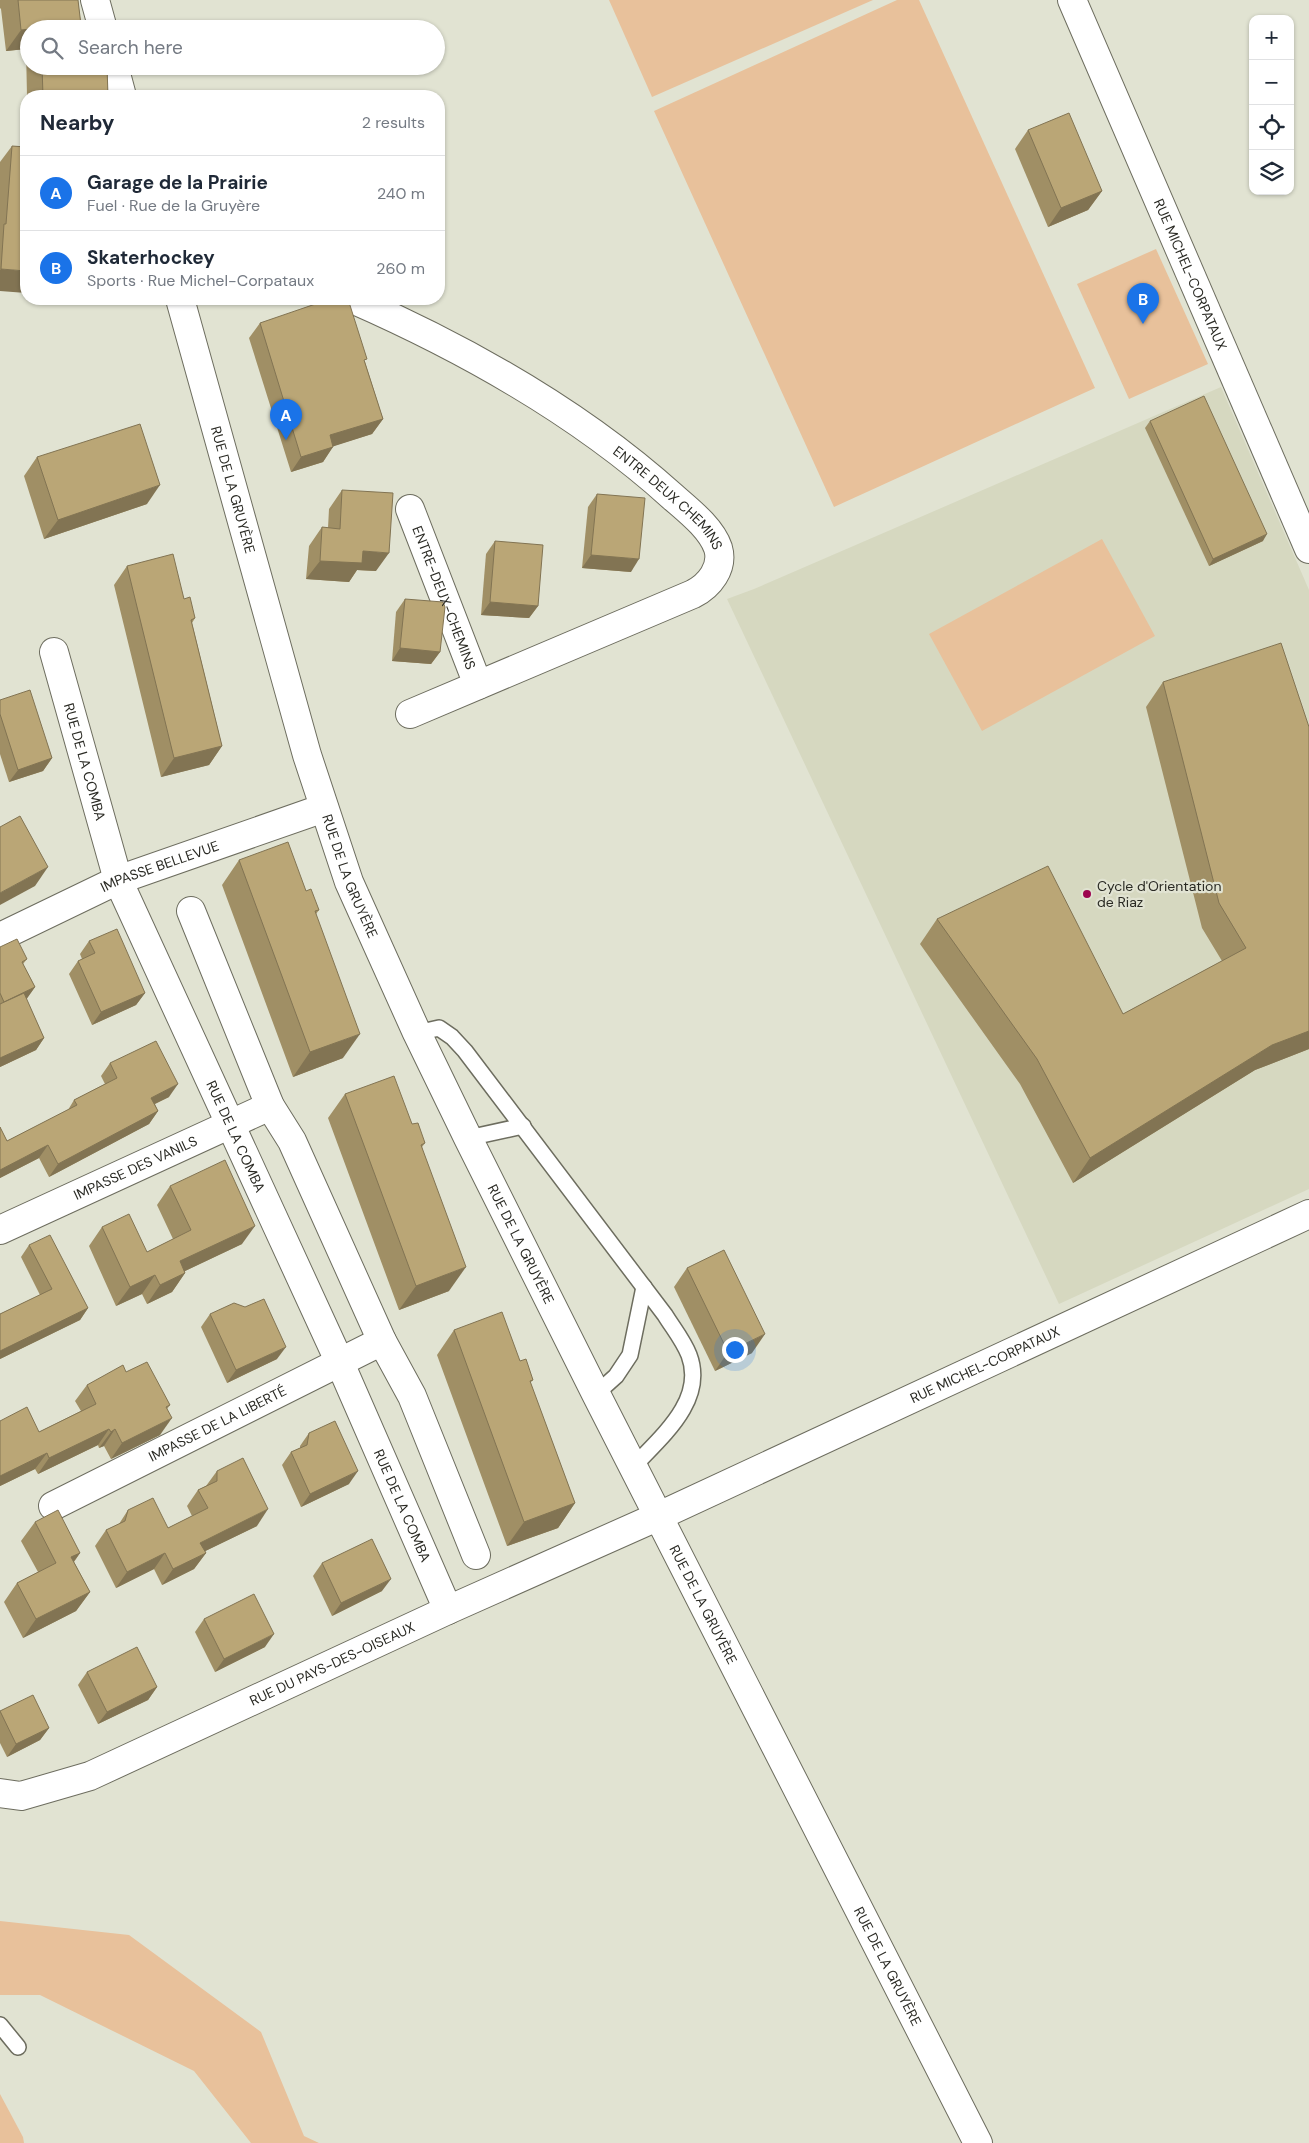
<!DOCTYPE html>
<html lang="en">
<head>
<meta charset="utf-8">
<style>
  :root { --surface:#fff; --page:#f6f6f7; --text:#1f2937; --muted:#747a83; --line:#e0e1e3; --accent:#1a73e8 }
  body { margin:0; font-family:"DM Sans",sans-serif; background:var(--page); color:var(--text) }
  .controls { position:absolute; right:15px; top:15px; display:grid; overflow:hidden; border-radius:10px; box-shadow:0 1px 4px #0004 }
  .controls button { width:45px; height:45px; display:grid; place-items:center; padding:0; border:0; border-bottom:1px solid var(--line); background:var(--surface); color:var(--text); font:25px sans-serif }
  .you { position:absolute; left:734px; top:1349px; width:18px; height:18px; margin:-12px; border:4px solid #fff; border-radius:50%; background:#1a73e8; box-shadow:0 0 0 8px #1a73e833 }
  .badge { display:grid; place-items:center; width:32px; height:32px; border-radius:50%; background:var(--accent); color:#fff; font-size:16px; font-weight:700 }
  .pin { position:absolute; translate:-50% -41px; filter:drop-shadow(0 1px 2px #0008) }
  .pin::after { content:''; position:absolute; top:26px; width:18px; height:15px; background:inherit; clip-path:polygon(0 0,100% 0,50% 100%) }
  .list { margin:0; padding:0; list-style:none }
  h2 { display:flex; justify-content:space-between; align-items:center; height:65px; margin:0; padding:0 20px; font-size:21px }
  h2 small { font-size:16px; font-weight:400; color:var(--muted) }
  .list li { display:grid; grid-template-columns:32px 1fr auto; gap:15px; align-items:center; box-sizing:border-box; height:75px; padding:0 20px; border-top:1px solid var(--line) }
  .list b { display:block; font-size:19px; white-space:nowrap }
  .list p { margin:0; font-size:16px; white-space:nowrap; color:var(--muted) }
  .list em { font-size:16px; font-style:normal; color:var(--muted) }
  .icon { flex:none; width:28px; height:28px; fill:none; stroke:currentColor; stroke-width:2; stroke-linecap:round; stroke-linejoin:round }
  .map { position:relative; flex:none; width:1309px; height:2143px; overflow:hidden }
  .search { position:absolute; background:var(--surface); box-shadow:0 1px 4px #0004; left:20px; top:20px; width:425px; height:55px; display:flex; align-items:center; gap:12px; box-sizing:border-box; padding:0 18px; border-radius:28px; color:var(--muted); font-size:19px }
  .panel { position:absolute; background:var(--surface); box-shadow:0 1px 4px #0004; left:20px; top:90px; width:425px; height:215px; border-radius:20px }
  .map>svg:first-child { display:block }
</style>
</head>
<body>
<div class="map">
<svg width="1309" height="2143" viewBox="0 0 1309 2143">
  <rect width="100%" height="100%" fill="#e1e3d2"/>
  <path fill="#d6d8c0" d="M 1221,387 L 1309,590 L 1309,1189 L 1059,1304 L 727,599 L 754,589 Z"/>
  <g fill="#e8c19b">
    <path d="M 609,0 L 873,0 L 652,97 Z"/>
    <path d="M 897,0 L 919,0 L 1095,388 L 834,507 L 654,111 Z"/>
    <path d="M 1156,249 L 1208,364 L 1129,399 L 1077,284 Z"/>
    <path d="M 1102,539 L 1155,636 L 982,731 L 929,634 Z"/>
    <path d="M 0,1921 L 129,1935 L 261,2032 L 304,2136 L 319,2143 L 251,2143 L 194,2071 L 40,1995 L 0,1995 Z"/>
    <path d="M 0,2094 L 23,2137 L 24,2143 L 0,2143 Z"/>
  </g>
  <g fill="none" stroke-linecap="round" stroke-linejoin="round">
    <g stroke="#6d6d5f" stroke-width="18">
      <g id="lane">
        <path d="M 417,1033 L 439,1028 L 452,1037 L 465,1051 L 665,1315 C 673,1328 683,1340 689,1355 C 706,1400 662,1436 634,1466"/>
        <path d="M 468,1138 L 523,1126"/>
        <path d="M 596,1394 L 616,1376 L 630,1355 L 644,1287"/>
        <path d="M 0,2025 L 18,2047"/>
      </g>
    </g>
    <g stroke="#6d6d5f" stroke-width="30">
      <g id="street">
        <path id="s1" d="M 1072,0 L 1309,549"/>
        <path id="s2" d="M 352,299 C 466,349 580,413 673,497 C 689,511 711,528 718,548 C 724,568 709,586 693,594 L 410,714"/>
        <path id="s3" d="M 410,509 L 478,685"/>
        <path id="s4" d="M 54,652 L 118,880 L 340,1363 L 448,1610"/>
        <path d="M 191,911 L 270,1106 L 292,1141 L 382,1341 L 412,1396 L 476,1555"/>
        <path id="s5" d="M 0,937 L 118,880 L 324,808"/>
        <path id="s6" d="M 0,1230 L 270,1106"/>
        <path id="s7" d="M 53,1506 L 382,1341"/>
        <path id="s8" d="M 0,1793 L 21,1796 L 90,1776 L 448,1610 L 659,1516 L 1309,1214"/>
      </g>
    </g>
    <g stroke="#6d6d5f" stroke-width="30">
      <g id="primary">
        <path d="M 95,0 L 103,29"/>
        <path d="M 114,66 L 122,96"/>
        <path id="s9" d="M 180,299 L 307,755 L 349,882 L 417,1033 L 468,1138 L 596,1394 L 978,2143"/>
      </g>
    </g>
    <use href="#lane" stroke="#fff" stroke-width="15"/>
    <use href="#street" stroke="#fff" stroke-width="28"/>
    <use href="#primary" stroke="#fff" stroke-width="28"/>
  </g>
  <g fill="#a08f65">
    <path d="M 0,0 L 78,0 L 81,25 L 106,29 L 29,29 L 29,66 L 107,66 L 108,96 L 27,96 L 26,49 L 6,51 L 1,9 L 0,8 Z"/>
    <path d="M 1028,130 L 1102,191 L 1088,210 L 1048,227 L 1015,149 Z"/>
    <path d="M 12,146 L 26,147 L 0,291 L 0,162 Z"/>
    <path d="M 260,323 L 365,362 L 383,419 L 372,434 L 333,446 L 323,462 L 291,472 L 249,338 Z"/>
    <path d="M 1150,421 L 1263,541 L 1209,566 L 1145,428 Z"/>
    <path d="M 37,457 L 147,504 L 44,539 L 24,476 Z"/>
    <path d="M 342,490 L 376,571 L 357,570 L 349,582 L 306,579 L 309,546 L 322,527 L 328,528 L 329,509 Z"/>
    <path d="M 597,494 L 631,572 L 582,568 L 588,507 Z"/>
    <path d="M 495,541 L 538,606 L 529,618 L 481,615 L 486,554 Z"/>
    <path d="M 127,566 L 184,599 L 195,618 L 192,623 L 222,746 L 209,765 L 161,777 L 114,585 Z"/>
    <path d="M 405,599 L 440,652 L 431,664 L 392,661 L 396,612 Z"/>
    <path d="M 1163,682 L 1309,727 L 1309,1049 L 1255,1070 L 1073,1183 L 1020,1084 L 920,944 L 937,919 L 1123,1014 L 1222,961 L 1202,928 L 1146,707 Z"/>
    <path d="M 0,700 L 52,758 L 43,771 L 9,782 L 0,754 Z"/>
    <path d="M 239,860 L 306,891 L 319,910 L 316,914 L 343,1058 L 293,1077 L 222,885 Z"/>
    <path d="M 89,941 L 145,993 L 136,1005 L 92,1025 L 69,974 L 78,961 L 82,959 L 80,954 Z"/>
    <path d="M 0,947 L 27,959 L 23,964 L 35,987 L 26,999 L 44,1038 L 36,1050 L 0,1067 Z"/>
    <path d="M 110,1063 L 169,1097 L 155,1104 L 158,1111 L 149,1124 L 49,1177 L 39,1158 L 0,1178 L 0,1127 L 7,1141 L 68,1110 L 74,1100 L 105,1084 L 101,1076 Z"/>
    <path d="M 345,1094 L 412,1124 L 425,1143 L 422,1147 L 449,1291 L 399,1310 L 328,1118 Z"/>
    <path d="M 170,1186 L 242,1244 L 185,1271 L 185,1273 L 172,1292 L 147,1304 L 142,1294 L 116,1306 L 89,1246 L 102,1227 L 147,1252 L 173,1239 L 157,1205 Z"/>
    <path d="M 29,1245 L 88,1308 L 80,1320 L 0,1359 L 0,1314 L 40,1295 L 21,1257 Z"/>
    <path d="M 687,1268 L 752,1353 L 715,1371 L 674,1287 Z"/>
    <path d="M 210,1314 L 277,1359 L 227,1383 L 201,1327 Z"/>
    <path d="M 454,1330 L 520,1361 L 533,1380 L 530,1383 L 575,1503 L 558,1528 L 507,1546 L 437,1355 Z"/>
    <path d="M 126,1372 L 170,1405 L 167,1409 L 160,1435 L 111,1459 L 104,1446 L 99,1448 L 98,1445 L 38,1474 L 35,1469 L 0,1486 L 0,1421 L 39,1432 L 81,1411 L 75,1401 L 87,1385 Z"/>
    <path d="M 309,1433 L 349,1484 L 301,1507 L 282,1465 L 291,1452 L 300,1448 L 300,1446 Z"/>
    <path d="M 217,1471 L 257,1526 L 205,1551 L 206,1553 L 194,1569 L 162,1585 L 154,1569 L 116,1588 L 95,1546 L 106,1530 L 119,1524 L 128,1510 L 168,1528 L 192,1516 L 187,1506 L 198,1490 L 206,1486 Z"/>
    <path d="M 35,1522 L 80,1553 L 74,1562 L 90,1592 L 76,1611 L 23,1638 L 4,1602 L 17,1583 L 38,1572 L 21,1541 Z"/>
    <path d="M 322,1563 L 382,1591 L 332,1616 L 313,1576 Z"/>
    <path d="M 204,1619 L 265,1647 L 215,1672 L 195,1632 Z"/>
    <path d="M 87,1672 L 157,1687 L 148,1700 L 98,1724 L 78,1685 Z"/>
    <path d="M 0,1711 L 49,1728 L 40,1740 L 7,1757 L 0,1743 Z"/>
  </g>
  <g fill="#827453">
    <path d="M 29,29 L 29,45 L 26,49 L 6,51 L 21,30 Z"/>
    <path d="M 1102,191 L 1088,210 L 1048,227 L 1061,208 Z"/>
    <path d="M 1,269 L 26,271 L 26,293 L 0,291 L 0,270 Z"/>
    <path d="M 383,419 L 372,434 L 319,451 L 330,435 Z"/>
    <path d="M 333,447 L 323,462 L 291,472 L 301,457 Z"/>
    <path d="M 160,485 L 147,504 L 44,539 L 58,520 Z"/>
    <path d="M 1267,534 L 1263,541 L 1209,566 L 1213,559 Z"/>
    <path d="M 363,551 L 389,553 L 376,571 L 357,570 L 349,582 L 306,579 L 320,561 Z"/>
    <path d="M 591,555 L 639,559 L 631,572 L 582,568 Z"/>
    <path d="M 490,602 L 538,606 L 529,618 L 481,615 Z"/>
    <path d="M 400,648 L 440,652 L 431,664 L 392,661 Z"/>
    <path d="M 222,746 L 209,765 L 161,777 L 174,758 Z"/>
    <path d="M 52,758 L 43,771 L 9,782 L 18,770 Z"/>
    <path d="M 48,867 L 35,886 L 0,905 L 0,893 Z"/>
    <path d="M 35,987 L 26,1000 L 4,1002 Z"/>
    <path d="M 145,993 L 136,1005 L 92,1025 L 101,1012 Z"/>
    <path d="M 1309,1031 L 1309,1049 L 1255,1070 L 1073,1183 L 1090,1158 L 1272,1045 Z"/>
    <path d="M 360,1034 L 343,1058 L 293,1077 L 310,1052 Z"/>
    <path d="M 44,1038 L 36,1050 L 0,1067 L 0,1058 Z"/>
    <path d="M 178,1084 L 169,1097 L 142,1110 L 151,1098 Z"/>
    <path d="M 158,1111 L 149,1124 L 49,1177 L 58,1164 Z"/>
    <path d="M 48,1145 L 39,1158 L 0,1178 L 0,1170 Z"/>
    <path d="M 255,1226 L 242,1244 L 166,1280 L 180,1261 Z"/>
    <path d="M 466,1267 L 449,1291 L 399,1310 L 416,1286 Z"/>
    <path d="M 185,1273 L 172,1292 L 147,1304 L 160,1285 Z"/>
    <path d="M 155,1275 L 142,1294 L 116,1306 L 130,1287 Z"/>
    <path d="M 88,1308 L 80,1320 L 0,1359 L 0,1351 Z"/>
    <path d="M 765,1334 L 752,1353 L 715,1371 L 728,1352 Z"/>
    <path d="M 286,1347 L 277,1359 L 227,1383 L 236,1370 Z"/>
    <path d="M 172,1418 L 160,1435 L 111,1459 L 122,1443 Z"/>
    <path d="M 109,1429 L 98,1445 L 38,1474 L 49,1458 Z"/>
    <path d="M 115,1429 L 104,1446 L 99,1448 L 111,1432 Z"/>
    <path d="M 47,1453 L 35,1469 L 0,1486 L 0,1476 Z"/>
    <path d="M 358,1471 L 349,1484 L 301,1507 L 310,1494 Z"/>
    <path d="M 575,1503 L 558,1528 L 507,1546 L 524,1522 Z"/>
    <path d="M 268,1509 L 257,1526 L 189,1559 L 200,1543 Z"/>
    <path d="M 80,1553 L 66,1572 L 71,1557 Z"/>
    <path d="M 165,1553 L 154,1569 L 116,1588 L 127,1572 Z"/>
    <path d="M 206,1553 L 194,1569 L 162,1585 L 173,1569 Z"/>
    <path d="M 391,1579 L 382,1591 L 332,1616 L 341,1603 Z"/>
    <path d="M 90,1592 L 76,1611 L 23,1638 L 36,1619 Z"/>
    <path d="M 274,1634 L 265,1647 L 215,1672 L 224,1659 Z"/>
    <path d="M 157,1687 L 148,1700 L 98,1724 L 107,1712 Z"/>
    <path d="M 49,1728 L 40,1740 L 7,1757 L 16,1744 Z"/>
  </g>
  <g fill="#baa676" stroke="#827453">
    <path d="M 18,0 L 78,0 L 81,25 L 106,24 L 106,29 L 41,29 L 41,28 L 21,30 Z"/>
    <path d="M 42,66 L 107,66 L 108,96 L 43,96 Z"/>
    <path d="M 1069,113 L 1102,191 L 1061,208 L 1028,130 Z"/>
    <path d="M 12,146 L 26,147 L 26,271 L 1,269 L 4,224 L 6,224 Z"/>
    <path d="M 330,299 L 348,299 L 367,359 L 364,360 L 383,419 L 330,435 L 333,447 L 301,457 L 260,323 Z"/>
    <path d="M 1204,396 L 1267,534 L 1213,559 L 1150,421 Z"/>
    <path d="M 140,424 L 160,485 L 58,520 L 37,457 Z"/>
    <path d="M 342,490 L 393,493 L 389,553 L 363,551 L 362,563 L 320,561 L 322,527 L 340,529 Z"/>
    <path d="M 597,494 L 645,498 L 639,559 L 591,555 Z"/>
    <path d="M 495,541 L 543,545 L 538,606 L 490,602 Z"/>
    <path d="M 173,554 L 184,599 L 190,597 L 195,618 L 191,620 L 222,746 L 174,758 L 127,566 Z"/>
    <path d="M 405,599 L 443,602 L 445,607 L 440,652 L 400,648 Z"/>
    <path d="M 1281,643 L 1309,727 L 1309,1031 L 1272,1045 L 1090,1158 L 1037,1059 L 937,919 L 1048,866 L 1123,1014 L 1246,948 L 1219,903 L 1163,682 Z"/>
    <path d="M 30,690 L 52,758 L 18,770 L 0,714 L 0,700 Z"/>
    <path d="M 20,816 L 48,867 L 0,893 L 0,827 Z"/>
    <path d="M 288,842 L 306,891 L 311,889 L 319,910 L 315,911 L 360,1034 L 310,1052 L 239,860 Z"/>
    <path d="M 117,929 L 145,993 L 101,1012 L 78,961 L 95,953 L 89,941 Z"/>
    <path d="M 17,939 L 27,959 L 22,962 L 35,987 L 4,1002 L 0,993 L 0,947 Z"/>
    <path d="M 24,993 L 44,1038 L 0,1058 L 0,1004 Z"/>
    <path d="M 156,1041 L 178,1084 L 151,1098 L 158,1111 L 58,1164 L 48,1145 L 0,1170 L 0,1127 L 7,1141 L 77,1105 L 74,1100 L 117,1078 L 110,1063 Z"/>
    <path d="M 394,1076 L 412,1124 L 418,1123 L 425,1143 L 421,1145 L 466,1267 L 416,1286 L 345,1094 Z"/>
    <path d="M 225,1160 L 255,1226 L 180,1261 L 185,1273 L 160,1285 L 155,1275 L 130,1287 L 102,1227 L 129,1214 L 147,1252 L 191,1230 L 170,1186 Z"/>
    <path d="M 50,1235 L 88,1308 L 0,1351 L 0,1314 L 52,1289 L 29,1245 Z"/>
    <path d="M 724,1250 L 765,1334 L 728,1352 L 687,1268 Z"/>
    <path d="M 264,1299 L 286,1347 L 236,1370 L 210,1314 L 234,1303 L 245,1307 Z"/>
    <path d="M 502,1312 L 520,1361 L 526,1359 L 533,1380 L 530,1381 L 575,1503 L 524,1522 L 454,1330 Z"/>
    <path d="M 147,1362 L 170,1405 L 166,1407 L 172,1418 L 122,1443 L 115,1429 L 111,1432 L 109,1429 L 49,1458 L 47,1453 L 0,1476 L 0,1421 L 27,1407 L 39,1432 L 96,1404 L 87,1385 L 123,1365 L 126,1372 Z"/>
    <path d="M 335,1421 L 358,1471 L 310,1494 L 291,1452 L 307,1445 L 309,1433 Z"/>
    <path d="M 243,1458 L 268,1509 L 200,1543 L 206,1553 L 173,1569 L 165,1553 L 127,1572 L 106,1530 L 125,1521 L 128,1510 L 153,1498 L 168,1528 L 208,1508 L 198,1490 L 217,1481 L 217,1471 Z"/>
    <path d="M 58,1510 L 80,1553 L 71,1557 L 90,1592 L 36,1619 L 17,1583 L 56,1563 L 35,1522 Z"/>
    <path d="M 372,1539 L 391,1579 L 341,1603 L 322,1563 Z"/>
    <path d="M 254,1594 L 274,1634 L 224,1659 L 204,1619 Z"/>
    <path d="M 137,1647 L 157,1687 L 107,1712 L 87,1672 Z"/>
    <path d="M 33,1695 L 49,1728 L 16,1744 L 0,1711 Z"/>
  </g>
  <circle fill="#9d044f" stroke="#e1e3d2" stroke-width="2" cx="1087" cy="894" r="5"/>
  <g text-anchor="middle" stroke-width="4.5" stroke-linejoin="round" paint-order="stroke">
    <g font-size="14" fill="#2a2a24" stroke="#e1e3d2">
      <text dy="5" stroke="none"><textPath href="#s1" startOffset="299">RUE MICHEL-CORPATAUX</textPath></text>
      <text dy="5" stroke="none"><textPath href="#s9" startOffset="198">RUE DE LA GRUYÈRE</textPath></text>
      <text dy="5" stroke="none"><textPath href="#s2" startOffset="376">ENTRE DEUX CHEMINS</textPath></text>
      <text dy="5" stroke="none"><textPath href="#s3" startOffset="95">ENTRE-DEUX-CHEMINS</textPath></text>
      <text dy="5" stroke="none"><textPath href="#s4" startOffset="114">RUE DE LA COMBA</textPath></text>
      <text dy="5" stroke="none"><textPath href="#s5" startOffset="175">IMPASSE BELLEVUE</textPath></text>
      <text dy="5" stroke="none"><textPath href="#s9" startOffset="602">RUE DE LA GRUYÈRE</textPath></text>
      <text dy="5" stroke="none"><textPath href="#s4" startOffset="519">RUE DE LA COMBA</textPath></text>
      <text dy="5" stroke="none"><textPath href="#s6" startOffset="149">IMPASSE DES VANILS</textPath></text>
      <text dy="5" stroke="none"><textPath href="#s9" startOffset="1008">RUE DE LA GRUYÈRE</textPath></text>
      <text dy="5" stroke="none"><textPath href="#s8" startOffset="1078">RUE MICHEL-CORPATAUX</textPath></text>
      <text dy="5" stroke="none"><textPath href="#s7" startOffset="184">IMPASSE DE LA LIBERTÉ</textPath></text>
      <text dy="5" stroke="none"><textPath href="#s4" startOffset="924">RUE DE LA COMBA</textPath></text>
      <text dy="5" stroke="none"><textPath href="#s9" startOffset="1412">RUE DE LA GRUYÈRE</textPath></text>
      <text dy="5" stroke="none"><textPath href="#s8" startOffset="360">RUE DU PAYS-DES-OISEAUX</textPath></text>
      <text dy="5" stroke="none"><textPath href="#s9" startOffset="1818">RUE DE LA GRUYÈRE</textPath></text>
    </g>
    <g font-size="14" fill="#2a2a24" stroke="#e1e3d2" text-anchor="start">
      <text x="1097" y="891">Cycle d'Orientation<tspan x="1097" dy="16">de Riaz</tspan></text>
    </g>
  </g>
</svg>
<div class="controls">
<button>+</button>
<button>−</button>
<button><svg class="icon" aria-label="locate" viewBox="0 0 24 24"><circle cx="12" cy="12" r="6"/><path d="M12 2v4M12 18v4M2 12h4M18 12h4"/></svg></button>
<button><svg class="icon" aria-label="layers" viewBox="0 0 24 24"><path d="M12 4l9 5-9 5-9-5zM3 14l9 5 9-5"/></svg></button>
</div>
<div class="you"></div>
<div class="pin badge" style="left:286px;top:440px">A</div>
<div class="pin badge" style="left:1143px;top:324px">B</div>
<div class="search"><svg class="icon" aria-label="search" viewBox="0 0 24 24"><circle cx="10" cy="10" r="6"/><path d="M15 15l6 6"/></svg>Search here</div>
<section class="panel">
<h2>Nearby<small>2 results</small></h2>
<ul class="list">
<li><span class="badge">A</span><div><b>Garage de la Prairie</b><p>Fuel · Rue de la Gruyère</p></div><em>240 m</em></li>
<li><span class="badge">B</span><div><b>Skaterhockey</b><p>Sports · Rue Michel-Corpataux</p></div><em>260 m</em></li>
</ul>
</section>
</div>
</body>
</html>
